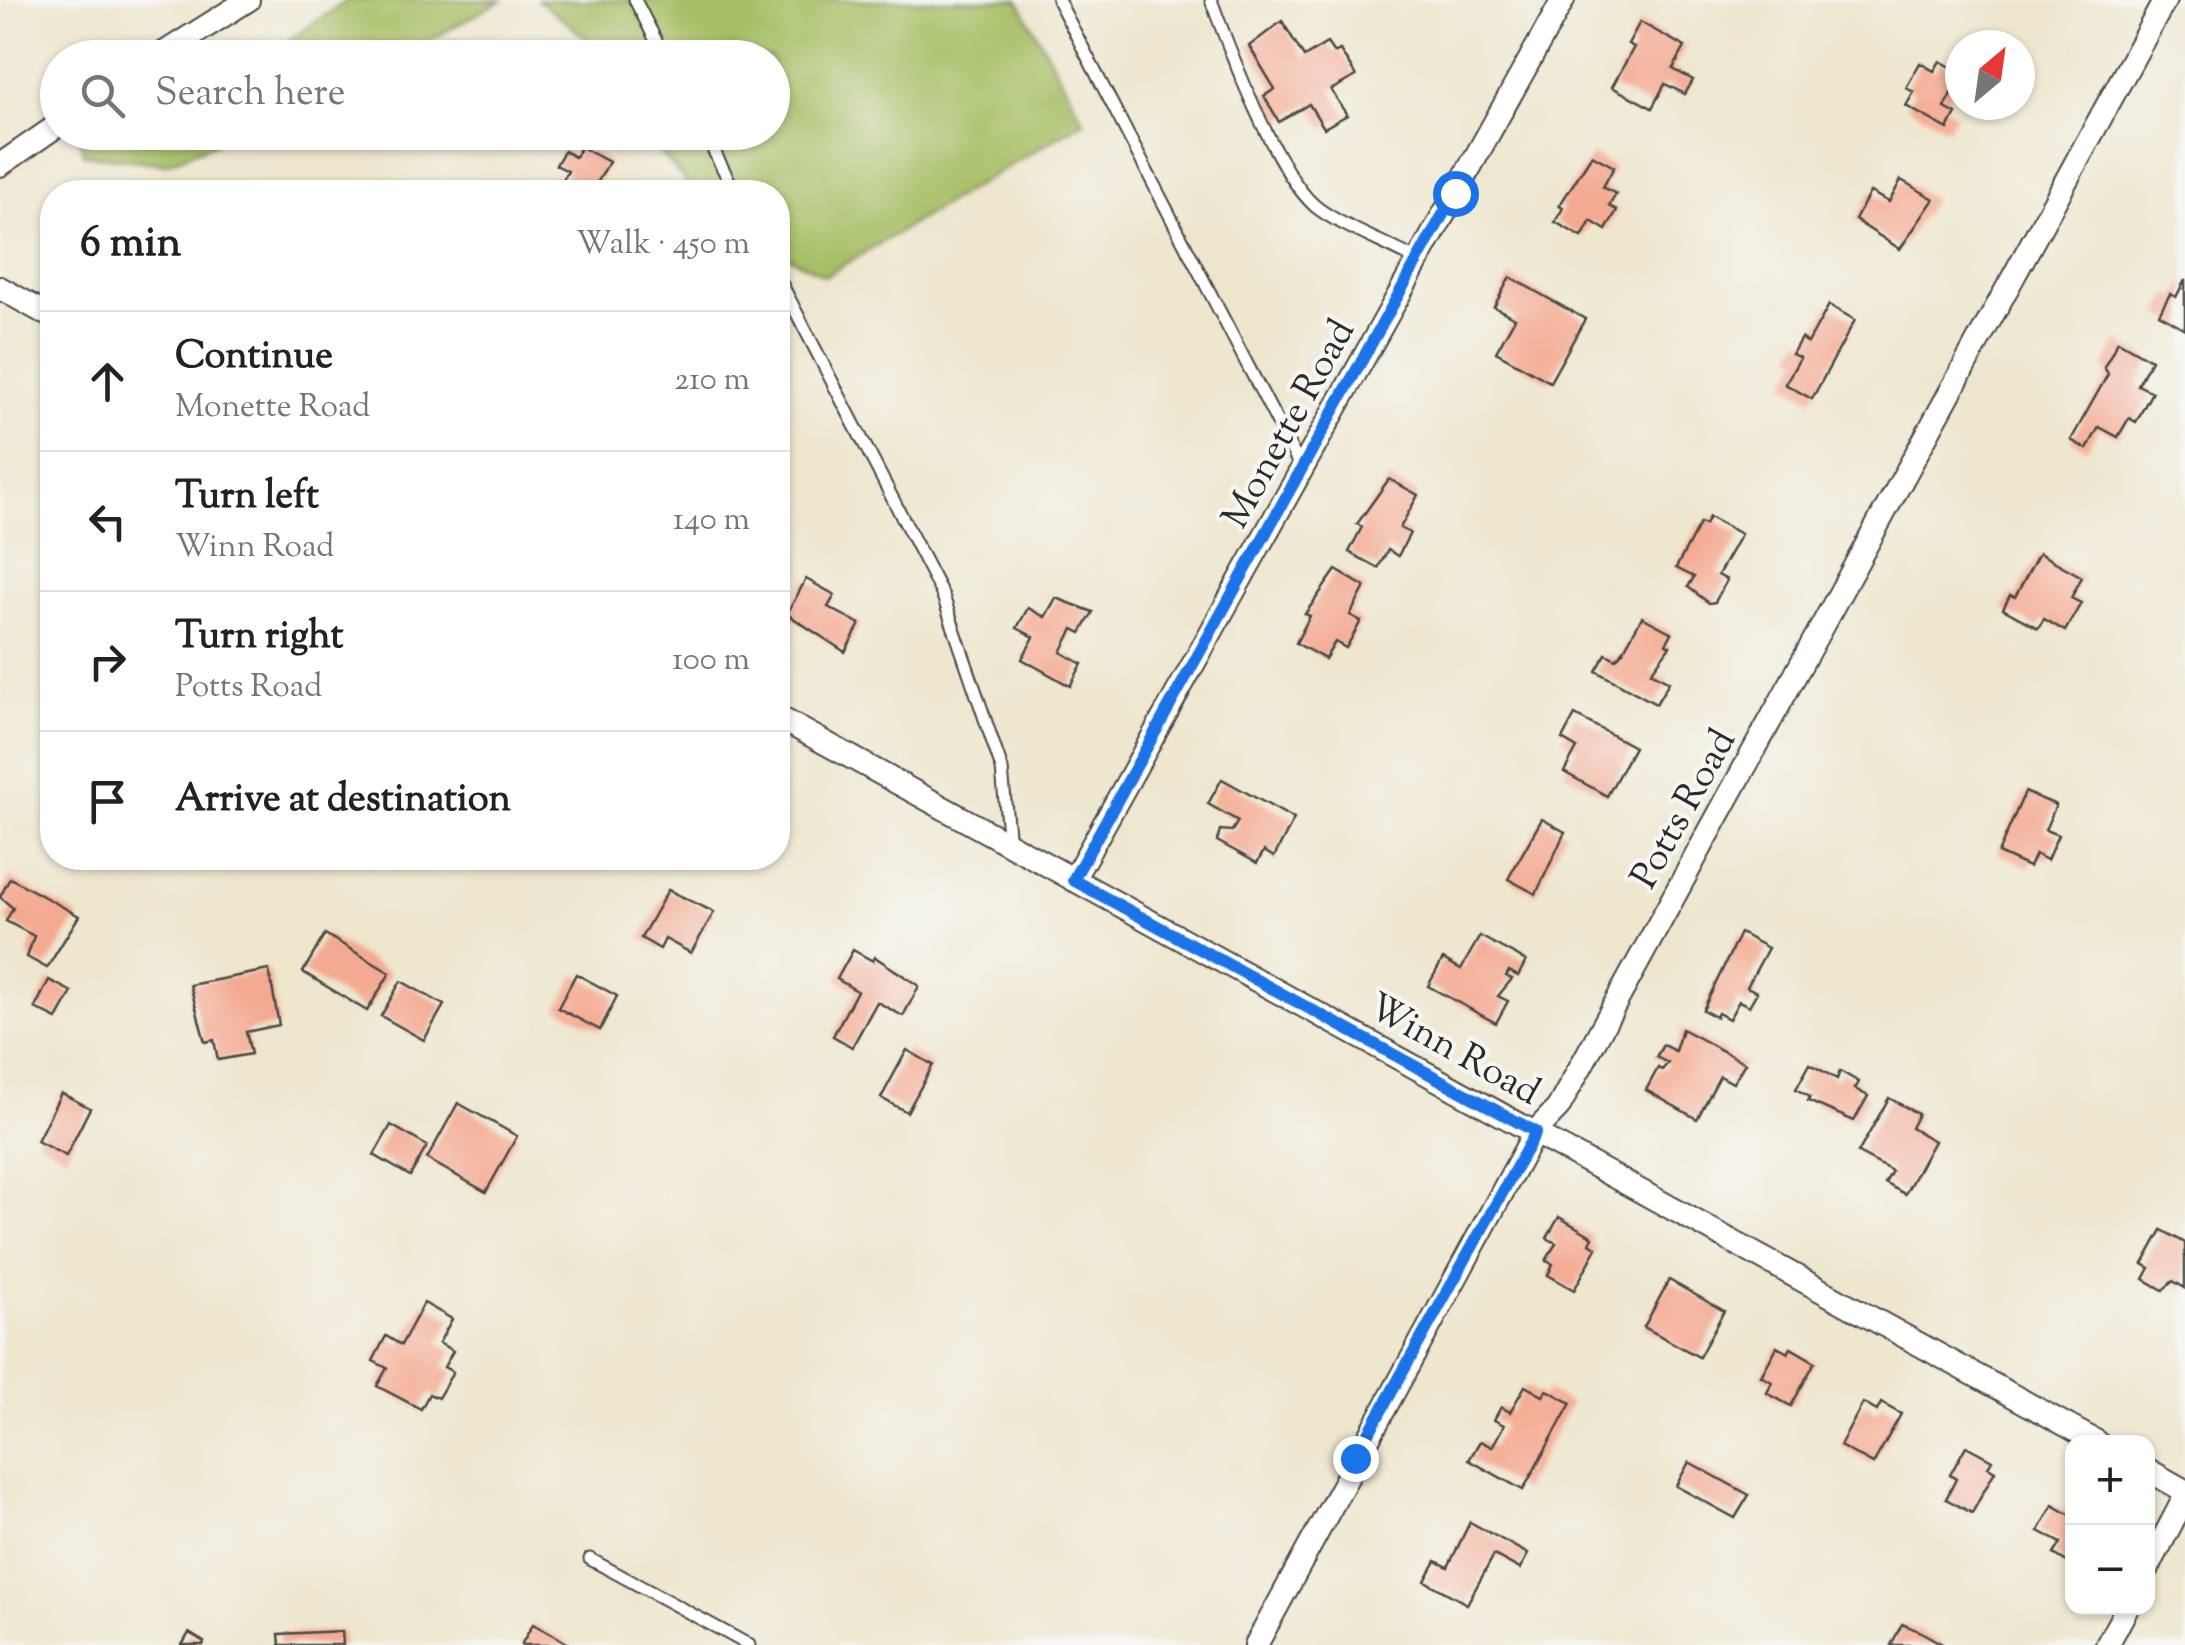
<!DOCTYPE html>
<html lang="en">
<head>
<meta charset="utf-8">
<style>
  :root { --surface:#fff; --page:#f2f2f2; --text:#222; --muted:#767676; --line:#e0e0e0 }
  body { margin:0; font-family:"Sorts Mill Goudy",serif; background:var(--page); color:var(--text) }
  .controls { position:absolute; right:30px; bottom:30px; display:grid; overflow:hidden; border-radius:20px; box-shadow:0 2px 8px #0004 }
  .controls button { width:90px; height:90px; display:grid; place-items:center; padding:0; border:0; border-bottom:2px solid var(--line); background:var(--surface); color:var(--text); font:50px sans-serif }
  .compass { position:absolute; left:1945px; top:30px; width:90px; height:90px; border-radius:50%; background:var(--surface); box-shadow:0 2px 8px #0004; rotate:29deg }
  .stop { position:absolute; width:30px; height:30px; margin:-22px; border:8px solid #1a73e8; border-radius:50%; background:#fff }
  .stop.end { background:#1a73e8; border-color:#fff; box-shadow:0 2px 10px #0008 }
  .list { margin:0; padding:0; list-style:none }
  h2 { display:flex; justify-content:space-between; align-items:center; height:130px; margin:0; padding:0 40px; font-size:42px }
  h2 small { font-size:32px; font-weight:400; color:var(--muted) }
  .list li { display:grid; grid-template-columns:65px 1fr auto; gap:30px; align-items:center; box-sizing:border-box; height:140px; padding:0 40px; border-top:2px solid var(--line) }
  .list b { display:block; font-size:38px; white-space:nowrap }
  .list p { margin:0; font-size:32px; white-space:nowrap; color:var(--muted) }
  .list em { font-size:32px; font-style:normal; color:var(--muted) }
  .icon { flex:none; width:55px; height:55px; fill:none; stroke:currentColor; stroke-width:2; stroke-linecap:round; stroke-linejoin:round }
  .map { position:relative; flex:none; width:2185px; height:1645px; overflow:hidden }
  .search { position:absolute; background:var(--surface); box-shadow:0 2px 8px #0004; left:40px; top:40px; width:750px; height:110px; display:flex; align-items:center; gap:25px; box-sizing:border-box; padding:0 35px; border-radius:55px; color:var(--muted); font-size:38px }
  .panel { position:absolute; background:var(--surface); box-shadow:0 2px 8px #0004; left:40px; top:180px; width:750px; height:690px; border-radius:40px }
  .map>svg:first-child { display:block }
</style>
</head>
<body>
<div class="map">
<svg width="2185" height="1645" viewBox="0 0 2185 1645">
  <rect width="100%" height="100%" fill="#f6f6f2"/>
  <filter id="ink" filterUnits="userSpaceOnUse"><feTurbulence type="fractalNoise" baseFrequency=".01" numOctaves="2"/><feDisplacementMap in="SourceGraphic" scale="20" xChannelSelector="R" yChannelSelector="G"/><feConvolveMatrix kernelMatrix="1 2 1 2 8 2 1 2 1" color-interpolation-filters="sRGB"/></filter>
  <filter id="wash" filterUnits="userSpaceOnUse"><feTurbulence type="fractalNoise" baseFrequency=".0048" numOctaves="4" result="noise"/><feDisplacementMap in="SourceGraphic" scale="40" xChannelSelector="R" yChannelSelector="G"/><feGaussianBlur stdDeviation="2.25" result="paint"/><feColorMatrix in="noise" values="0 0 0 0 0 0 0 0 0 0 0 0 0 0 0 0 0 1.4 0 .05"/><feComposite in="paint" operator="in"/></filter>
  <g filter="url(#wash)">
    <rect width="100%" height="100%" fill="#eee6cd"/>
    <g fill="#a6be63" stroke="#687447" stroke-width="2.5">
      <path d="M 348,0 L 502,0 L 400,57 L 264,57 Z"/>
      <path d="M 538,0 L 1018,0 L 1084,121 L 825,276 L 778,251 L 778,192 L 695,192 L 643,133 L 772,132 L 772,58 L 601,57 L 593,43 Z"/>
      <path d="M 79,133 L 79,132 L 239,133 L 165,164 L 83,154 Z"/>
    </g>
    <path fill="#6a9ed6" stroke="#4a6480" stroke-width="2.5" d="M 456,41 L 467,46 L 474,57 L 431,57 L 437,46 Z"/>
    <g id="blocks">
      <g fill="#f4aa92">
        <path d="M 1282,21 L 1304,57 L 1327,43 L 1334,53 L 1340,50 L 1356,76 L 1331,90 L 1347,115 L 1324,128 L 1309,104 L 1279,122 L 1264,96 L 1275,89 L 1249,46 Z"/>
        <path d="M 1640,22 L 1685,47 L 1673,69 L 1693,80 L 1685,94 L 1665,84 L 1652,108 L 1612,87 L 1634,47 L 1628,44 Z"/>
        <path d="M 1940,61 L 1960,72 L 1945,108 L 1956,114 L 1948,129 L 1906,106 L 1914,92 L 1906,88 L 1920,63 L 1934,71 Z"/>
        <path d="M 581,147 L 609,162 L 592,192 L 556,192 L 568,171 L 556,165 L 564,151 L 575,157 Z"/>
        <path d="M 1592,155 L 1614,167 L 1603,187 L 1616,194 L 1609,206 L 1617,210 L 1606,230 L 1591,221 L 1582,237 L 1555,222 L 1563,208 L 1559,206 Z"/>
        <path d="M 1901,180 L 1934,199 L 1900,249 L 1855,220 L 1870,192 L 1889,202 Z"/>
        <path d="M 1510,277 L 1585,319 L 1550,382 L 1496,352 L 1515,318 L 1494,307 Z"/>
        <path d="M 2185,280 L 2185,329 L 2159,314 L 2170,294 L 2176,297 Z"/>
        <path d="M 1829,305 L 1855,320 L 1812,399 L 1785,384 L 1800,358 L 1792,354 L 1801,338 L 1808,343 Z"/>
        <path d="M 2118,341 L 2151,360 L 2138,385 L 2152,392 L 2136,422 L 2129,418 L 2118,437 L 2099,427 L 2087,449 L 2071,440 L 2108,374 L 2104,367 Z"/>
        <path d="M 1389,479 L 1418,495 L 1400,528 L 1410,533 L 1398,556 L 1388,550 L 1378,568 L 1349,552 L 1362,527 L 1357,524 Z"/>
        <path d="M 1709,517 L 1741,534 L 1718,575 L 1727,580 L 1715,602 L 1709,603 L 1688,587 L 1694,577 L 1676,568 L 1700,523 L 1705,525 Z"/>
        <path d="M 778,521 L 789,528 L 778,549 Z"/>
        <path d="M 2039,553 L 2082,577 L 2071,598 L 2081,603 L 2065,631 L 2044,619 L 2038,628 L 2003,609 L 2010,595 L 2015,597 Z"/>
        <path d="M 1336,570 L 1365,587 L 1350,615 L 1361,621 L 1346,648 L 1335,642 L 1325,659 L 1296,643 L 1310,616 L 1305,614 Z"/>
        <path d="M 806,579 L 835,595 L 828,607 L 860,624 L 845,652 L 787,614 Z"/>
        <path d="M 1056,598 L 1093,612 L 1081,633 L 1073,629 L 1061,652 L 1082,664 L 1070,686 L 1022,659 L 1034,637 L 1017,628 L 1028,608 L 1045,617 Z"/>
        <path d="M 1642,617 L 1672,633 L 1666,644 L 1670,646 L 1651,672 L 1669,682 L 1656,704 L 1596,671 L 1606,654 L 1616,659 L 1623,651 Z"/>
        <path d="M 1575,715 L 1634,747 L 1607,796 L 1564,772 L 1577,748 L 1562,739 Z"/>
        <path d="M 1222,779 L 1294,819 L 1274,857 L 1264,851 L 1257,863 L 1217,841 L 1220,830 L 1232,831 L 1238,821 L 1208,804 Z"/>
        <path d="M 2025,792 L 2056,805 L 2045,830 L 2058,835 L 2047,860 L 2035,854 L 2029,867 L 1998,853 Z"/>
        <path d="M 1542,819 L 1565,832 L 1536,894 L 1508,879 Z"/>
        <path d="M 10,878 L 79,916 L 47,968 L 27,957 L 34,936 L 6,921 L 13,908 L 0,897 Z"/>
        <path d="M 668,890 L 714,912 L 691,953 L 665,939 L 660,949 L 641,938 Z"/>
        <path d="M 1740,933 L 1768,948 L 1747,987 L 1757,992 L 1749,1006 L 1739,1001 L 1729,1019 L 1718,1013 L 1716,1017 L 1703,1010 Z"/>
        <path d="M 325,934 L 390,973 L 367,1011 L 303,972 Z"/>
        <path d="M 1480,936 L 1526,961 L 1518,976 L 1509,971 L 1506,976 L 1512,979 L 1498,996 L 1508,1001 L 1496,1023 L 1428,986 L 1443,959 L 1461,969 Z"/>
        <path d="M 853,950 L 873,961 L 875,957 L 919,986 L 903,1016 L 877,1002 L 852,1047 L 833,1036 L 857,991 L 837,979 Z"/>
        <path d="M 269,970 L 279,1025 L 246,1032 L 251,1054 L 218,1060 L 214,1040 L 205,1042 L 190,985 Z"/>
        <path d="M 576,974 L 617,996 L 600,1030 L 558,1008 Z"/>
        <path d="M 49,980 L 72,992 L 57,1019 L 35,1008 Z"/>
        <path d="M 401,981 L 444,1005 L 424,1040 L 381,1016 Z"/>
        <path d="M 1682,1029 L 1745,1063 L 1733,1083 L 1720,1076 L 1697,1119 L 1646,1090 L 1658,1068 L 1662,1070 L 1668,1063 L 1656,1057 L 1663,1045 L 1675,1051 Z"/>
        <path d="M 907,1050 L 933,1065 L 907,1112 L 881,1098 Z"/>
        <path d="M 1810,1064 L 1837,1079 L 1840,1071 L 1859,1082 L 1855,1089 L 1868,1096 L 1854,1121 L 1808,1101 L 1810,1097 L 1796,1089 Z"/>
        <path d="M 61,1093 L 90,1108 L 66,1156 L 37,1141 Z"/>
        <path d="M 1889,1098 L 1918,1114 L 1911,1128 L 1934,1141 L 1905,1194 L 1885,1183 L 1892,1171 L 1858,1153 Z"/>
        <path d="M 458,1103 L 517,1136 L 486,1192 L 427,1159 Z"/>
        <path d="M 391,1125 L 427,1146 L 410,1176 L 374,1155 Z"/>
        <path d="M 1559,1217 L 1593,1237 L 1590,1243 L 1597,1248 L 1574,1290 L 1548,1275 L 1553,1264 L 1546,1261 L 1556,1243 L 1547,1238 Z"/>
        <path d="M 2162,1230 L 2185,1243 L 2185,1288 L 2173,1281 L 2163,1290 L 2144,1279 L 2150,1268 L 2143,1264 Z"/>
        <path d="M 1669,1280 L 1724,1311 L 1699,1357 L 1644,1327 Z"/>
        <path d="M 424,1303 L 452,1319 L 439,1343 L 453,1351 L 444,1367 L 453,1372 L 438,1398 L 429,1394 L 421,1409 L 377,1386 L 387,1368 L 373,1361 L 386,1336 L 401,1345 Z"/>
        <path d="M 1777,1347 L 1788,1353 L 1791,1348 L 1815,1362 L 1791,1406 L 1767,1393 L 1772,1382 L 1761,1376 Z"/>
        <path d="M 1525,1386 L 1543,1396 L 1547,1390 L 1571,1403 L 1523,1490 L 1469,1460 L 1480,1441 L 1492,1447 L 1504,1425 L 1494,1420 L 1501,1407 L 1510,1412 Z"/>
        <path d="M 1863,1403 L 1877,1411 L 1881,1403 L 1901,1414 L 1873,1464 L 1840,1446 Z"/>
        <path d="M 1966,1446 L 1992,1460 L 1988,1467 L 1995,1471 L 1972,1513 L 1946,1499 L 1956,1479 L 1950,1475 Z"/>
        <path d="M 1689,1462 L 1749,1495 L 1735,1518 L 1676,1486 Z"/>
        <path d="M 2053,1505 L 2072,1516 L 2072,1565 L 2054,1554 L 2061,1543 L 2039,1531 Z"/>
        <path d="M 1470,1522 L 1528,1554 L 1520,1569 L 1494,1555 L 1467,1604 L 1425,1581 L 1436,1561 L 1448,1567 Z"/>
        <path d="M 533,1624 L 571,1645 L 521,1645 Z"/>
        <path d="M 1902,1624 L 1921,1632 L 1944,1645 L 1891,1645 Z"/>
        <path d="M 342,1631 L 343,1645 L 280,1645 L 279,1634 Z"/>
        <path d="M 189,1633 L 204,1642 L 203,1645 L 182,1645 Z"/>
      </g>
    </g>
  </g>
  <g filter="url(#ink)">
    <use href="#blocks" fill-opacity="0" stroke="#484743" stroke-width="2.5"/>
    <g fill="none" stroke-linecap="round" stroke-linejoin="round">
      <g stroke="#484743" stroke-width="15">
        <g id="lane">
          <path d="M 635,0 L 665,58"/>
          <path d="M 1058,0 L 1301,468"/>
          <path d="M 1211,0 C 1230,51 1275,171 1315,206 C 1336,224 1391,245 1417,260"/>
          <path d="M 704,132 L 735,192"/>
          <path d="M 778,277 L 943,596 L 1002,769 L 1009,845"/>
          <path d="M 590,1559 L 749,1645"/>
        </g>
      </g>
      <g stroke="#484743" stroke-width="26">
        <g id="street">
          <path d="M 156,58 L 248,0"/>
          <path d="M 0,165 L 58,125"/>
          <path d="M 0,288 L 52,317"/>
          <path d="M 778,717 L 2097,1442"/>
          <path d="M 1073,880 L 1563,0"/>
          <path d="M 2148,1470 L 2185,1491"/>
          <path d="M 2148,1568 L 2185,1497"/>
          <path d="M 1256,1645 L 1535,1132 L 1558,1108 L 2165,0"/>
          <path d="M 2107,1645 L 2127,1608"/>
        </g>
      </g>
      <use href="#lane" stroke="#fff" stroke-width="11"/>
      <use href="#street" stroke="#fff" stroke-width="22"/>
    </g>
  </g>
  <g fill="none" stroke-linecap="round" stroke-linejoin="round" filter="url(#ink)">
    <path stroke="#1a73e8" stroke-width="12" d="M 1355,1458 L 1536,1132 L 1073,880 L 1455,193"/>
  </g>
  <g text-anchor="middle" stroke-width="8" stroke-linejoin="round" paint-order="stroke">
    <g font-size="38" fill="#2b2b2b" stroke="#f6f6f2">
      <text transform="translate(1287 423) rotate(-61)" y="13">Monette Road</text>
      <text transform="translate(1682 808) rotate(-61)" y="13">Potts Road</text>
      <text transform="translate(1455 1048) rotate(29)" y="13">Winn Road</text>
    </g>
  </g>
</svg>
<div class="controls">
<button>+</button>
<button>−</button>
</div>
<svg class="compass" viewBox="-18 -18 36 36"><path d="M0-13l5 13h-10z" fill="#e53935"/><path d="M0 13l5-13h-10z" fill="#767676"/></svg>
<div class="stop" style="left:1455px;top:193px"></div>
<div class="stop end" style="left:1355px;top:1458px"></div>
<div class="search"><svg class="icon" aria-label="search" viewBox="0 0 24 24"><circle cx="10" cy="10" r="6"/><path d="M15 15l6 6"/></svg>Search here</div>
<section class="panel">
<h2>6 min<small>Walk · 450 m</small></h2>
<ul class="list">
<li><svg class="icon" aria-label="ahead" viewBox="0 0 24 24"><path d="M12 20V5M6 11l6-6 6 6"/></svg><div><b>Continue</b><p>Monette Road</p></div><em>210 m</em></li>
<li><svg class="icon" aria-label="left" viewBox="0 0 24 24"><path d="M17 20v-9H6M10 6l-5 5 5 5"/></svg><div><b>Turn left</b><p>Winn Road</p></div><em>140 m</em></li>
<li><svg class="icon" aria-label="right" viewBox="0 0 24 24"><path d="M7 20v-9h11M14 6l5 5-5 5"/></svg><div><b>Turn right</b><p>Potts Road</p></div><em>100 m</em></li>
<li><svg class="icon" aria-label="arrive" viewBox="0 0 24 24"><path d="M6 21V4h12l-3 4 3 4H6"/></svg><div><b>Arrive at destination</b></div></li>
</ul>
</section>
</div>
</body>
</html>
